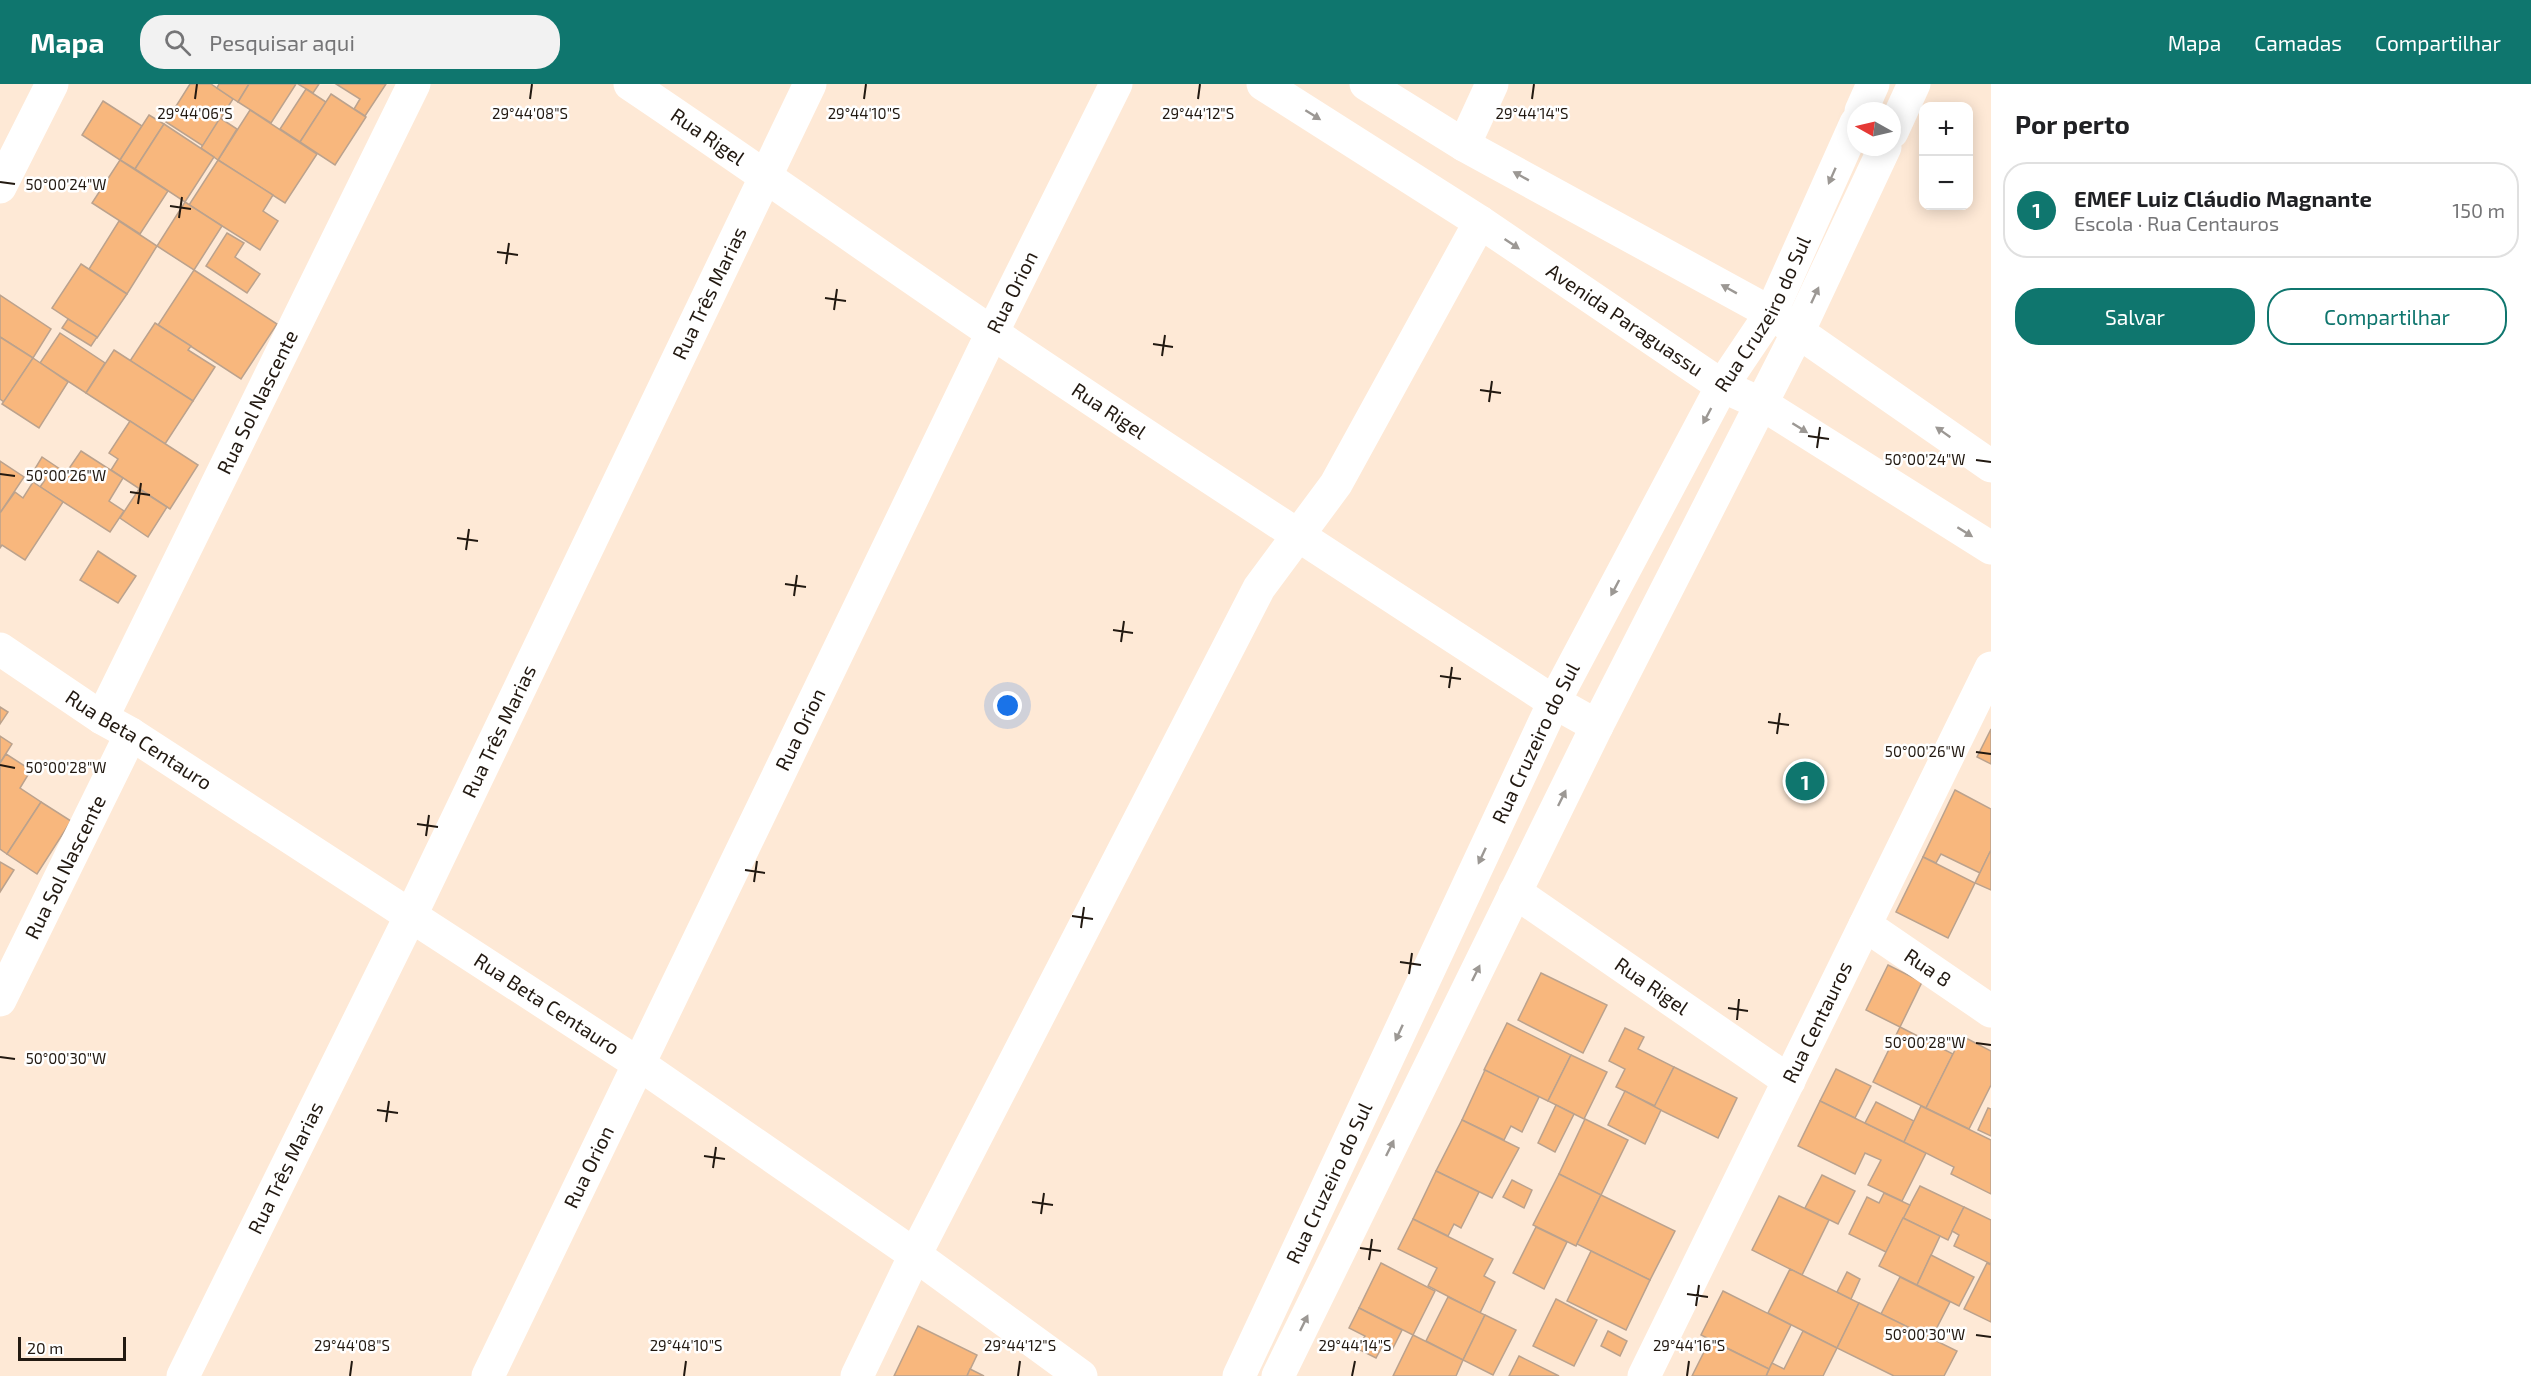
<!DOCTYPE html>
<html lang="pt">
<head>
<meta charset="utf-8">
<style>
  :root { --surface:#fff; --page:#f2f2f2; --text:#202124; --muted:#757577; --line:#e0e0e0; --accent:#0f766e }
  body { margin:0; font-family:"Exo 2",sans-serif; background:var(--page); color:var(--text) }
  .controls { position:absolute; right:18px; top:18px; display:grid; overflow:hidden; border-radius:12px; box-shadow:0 3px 15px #0003 }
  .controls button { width:54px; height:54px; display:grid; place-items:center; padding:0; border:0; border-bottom:2px solid var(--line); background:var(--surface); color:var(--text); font:30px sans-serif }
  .compass { position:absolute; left:1847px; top:18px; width:54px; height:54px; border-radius:50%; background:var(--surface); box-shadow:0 3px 15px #0003; rotate:278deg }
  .scale { position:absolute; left:18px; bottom:15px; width:108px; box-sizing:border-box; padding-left:6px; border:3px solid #221911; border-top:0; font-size:16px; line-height:21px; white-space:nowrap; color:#221911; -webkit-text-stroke:4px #fff; paint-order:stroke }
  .you { position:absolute; left:1008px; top:622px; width:21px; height:21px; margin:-15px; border:4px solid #fff; border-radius:50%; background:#1a73e8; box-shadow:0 0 0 9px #1a73e833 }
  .badge { display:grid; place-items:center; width:39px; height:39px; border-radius:50%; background:var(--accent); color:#fff; font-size:20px; font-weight:700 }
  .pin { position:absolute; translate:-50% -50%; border:3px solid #fff; box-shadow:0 2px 6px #0006 }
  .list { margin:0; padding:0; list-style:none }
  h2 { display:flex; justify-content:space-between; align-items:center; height:78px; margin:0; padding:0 24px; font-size:26px }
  h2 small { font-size:20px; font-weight:400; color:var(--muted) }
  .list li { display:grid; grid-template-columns:39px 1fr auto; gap:18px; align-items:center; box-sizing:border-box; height:96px; margin:0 12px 12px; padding:0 12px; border:2px solid var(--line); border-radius:24px }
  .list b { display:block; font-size:22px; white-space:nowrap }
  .list p { margin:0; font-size:20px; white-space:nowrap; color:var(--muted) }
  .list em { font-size:20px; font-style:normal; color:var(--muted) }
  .actions { display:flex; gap:12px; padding:18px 24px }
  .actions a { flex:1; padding:14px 0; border:2px solid var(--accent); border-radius:24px; text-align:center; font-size:21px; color:var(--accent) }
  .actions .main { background:var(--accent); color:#fff }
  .icon { flex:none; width:33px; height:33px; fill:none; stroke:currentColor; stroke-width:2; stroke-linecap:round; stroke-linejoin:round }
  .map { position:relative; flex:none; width:1991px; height:1292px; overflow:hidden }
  header { display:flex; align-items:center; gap:36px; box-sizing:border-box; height:84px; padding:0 30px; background:var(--accent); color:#fff }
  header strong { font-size:28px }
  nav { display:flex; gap:33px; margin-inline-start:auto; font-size:21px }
  .search { width:420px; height:54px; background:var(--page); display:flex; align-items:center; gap:15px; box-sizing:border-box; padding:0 21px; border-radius:24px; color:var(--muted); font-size:22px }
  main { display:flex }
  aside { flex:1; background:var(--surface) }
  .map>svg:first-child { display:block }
</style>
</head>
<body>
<header>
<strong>Mapa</strong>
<div class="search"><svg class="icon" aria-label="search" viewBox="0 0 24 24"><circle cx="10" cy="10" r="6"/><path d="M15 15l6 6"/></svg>Pesquisar aqui</div>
<nav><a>Mapa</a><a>Camadas</a><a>Compartilhar</a></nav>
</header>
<main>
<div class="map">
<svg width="1991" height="1292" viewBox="0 0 1991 1292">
  <rect width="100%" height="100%" fill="#fee9d6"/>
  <g fill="#f8b77d" stroke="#bba28d" stroke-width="1.5">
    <path d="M 190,0 L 211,0 L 233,15 L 203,62 L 166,38 Z"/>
    <path d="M 219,0 L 249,0 L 238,18 L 217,4 Z"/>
    <path d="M 249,0 L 296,0 L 271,39 L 238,18 Z"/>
    <path d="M 298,0 L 319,0 L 313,9 Z"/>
    <path d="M 336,0 L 386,0 L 365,32 L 354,25 L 360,15 Z"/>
    <path d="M 306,5 L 326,18 L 300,58 L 280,45 Z"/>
    <path d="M 331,10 L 366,33 L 335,81 L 300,58 Z"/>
    <path d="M 103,17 L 142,42 L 120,76 L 82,51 Z"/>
    <path d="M 250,26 L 317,70 L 285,119 L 218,76 Z"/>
    <path d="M 149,31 L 164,40 L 135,85 L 120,76 Z"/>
    <path d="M 220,34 L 237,45 L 218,76 L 201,64 Z"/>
    <path d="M 164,40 L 214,73 L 185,118 L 135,85 Z"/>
    <path d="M 120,76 L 168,107 L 140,150 L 92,119 Z"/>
    <path d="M 218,76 L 273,111 L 263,127 L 278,137 L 260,166 L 189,121 Z"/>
    <path d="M 185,118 L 222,142 L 194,186 L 157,162 Z"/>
    <path d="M 119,137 L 157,162 L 127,210 L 89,185 Z"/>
    <path d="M 227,149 L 244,159 L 235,173 L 260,190 L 247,209 L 206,182 Z"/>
    <path d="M 81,180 L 127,210 L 97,254 L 52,224 Z"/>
    <path d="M 194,186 L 277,240 L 241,295 L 158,241 Z"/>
    <path d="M 0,211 L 51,245 L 33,274 L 0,253 Z"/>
    <path d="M 68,235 L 97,253 L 91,262 L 62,244 Z"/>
    <path d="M 155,239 L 191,262 L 188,266 L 215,283 L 193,317 L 130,277 Z"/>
    <path d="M 60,249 L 105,279 L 86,309 L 40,279 Z"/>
    <path d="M 0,253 L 33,274 L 4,318 L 0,315 Z"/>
    <path d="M 114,266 L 193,317 L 165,360 L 86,309 Z"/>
    <path d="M 33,274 L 68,298 L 39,344 L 2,320 Z"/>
    <path d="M 130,337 L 198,381 L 170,425 L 111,386 L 118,375 L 109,369 Z"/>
    <path d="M 81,367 L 123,394 L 109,417 L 124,427 L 110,448 L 40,403 L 45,396 L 33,388 L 42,373 L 66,389 Z"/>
    <path d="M 0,377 L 24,393 L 0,429 Z"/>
    <path d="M 33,398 L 63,418 L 25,476 L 2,461 L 0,464 L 0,429 L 15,408 L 23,414 Z"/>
    <path d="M 139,405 L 167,423 L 148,453 L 120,434 Z"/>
    <path d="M 98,467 L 136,492 L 118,519 L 80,496 Z"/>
    <path d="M 0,623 L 8,628 L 0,640 Z"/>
    <path d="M 1991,645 L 1991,680 L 1977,673 Z"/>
    <path d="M 0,652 L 12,660 L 0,679 Z"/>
    <path d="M 6,670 L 31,686 L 20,704 L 41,718 L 7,770 L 0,765 L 0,679 Z"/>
    <path d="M 1955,706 L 1991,725 L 1991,766 L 1980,789 L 1941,770 L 1936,779 L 1923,773 Z"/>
    <path d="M 41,718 L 71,737 L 37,790 L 7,770 Z"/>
    <path d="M 1990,768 L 1991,768 L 1991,806 L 1975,799 Z"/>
    <path d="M 1923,773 L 1975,799 L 1948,854 L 1896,828 Z"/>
    <path d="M 0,778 L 14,786 L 0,808 Z"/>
    <path d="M 1888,881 L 1922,898 L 1900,943 L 1866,926 Z"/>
    <path d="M 1541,889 L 1607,921 L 1583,969 L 1518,936 Z"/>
    <path d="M 1507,939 L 1571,971 L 1548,1017 L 1484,986 Z"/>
    <path d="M 1900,943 L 1953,970 L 1926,1024 L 1873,998 Z"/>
    <path d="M 1625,944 L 1644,953 L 1638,965 L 1674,983 L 1655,1022 L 1616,1003 L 1625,985 L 1609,977 Z"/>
    <path d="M 1962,952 L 1991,967 L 1991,1001 L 1969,1045 L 1926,1024 Z"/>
    <path d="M 1571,971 L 1607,988 L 1584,1035 L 1548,1017 Z"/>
    <path d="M 1674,983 L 1737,1014 L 1718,1054 L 1654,1023 Z"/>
    <path d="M 1836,985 L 1871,1002 L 1855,1034 L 1820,1017 Z"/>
    <path d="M 1485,986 L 1539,1013 L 1522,1048 L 1511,1042 L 1504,1056 L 1462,1036 Z"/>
    <path d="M 1625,1007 L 1661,1026 L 1645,1060 L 1608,1041 Z"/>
    <path d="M 1820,1017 L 1926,1069 L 1902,1117 L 1868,1101 L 1881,1076 L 1865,1069 L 1855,1090 L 1798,1062 Z"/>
    <path d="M 1876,1018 L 1914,1037 L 1904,1058 L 1865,1039 Z"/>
    <path d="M 1556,1021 L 1574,1030 L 1555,1068 L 1538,1059 Z"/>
    <path d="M 1921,1022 L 1991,1056 L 1991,1110 L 1951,1090 L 1954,1083 L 1904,1058 Z"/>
    <path d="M 1988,1024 L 1991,1025 L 1991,1052 L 1978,1046 Z"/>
    <path d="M 1585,1035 L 1628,1056 L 1601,1111 L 1559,1090 Z"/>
    <path d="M 1462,1036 L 1519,1064 L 1492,1114 L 1436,1087 Z"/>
    <path d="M 1436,1087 L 1479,1108 L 1461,1144 L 1454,1140 L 1448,1152 L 1413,1135 Z"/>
    <path d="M 1559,1090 L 1601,1111 L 1576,1162 L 1533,1141 Z"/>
    <path d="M 1822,1091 L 1855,1107 L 1838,1140 L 1805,1124 Z"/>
    <path d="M 1512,1096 L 1532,1106 L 1524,1124 L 1503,1113 Z"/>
    <path d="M 1920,1102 L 1964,1123 L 1948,1156 L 1903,1134 Z"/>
    <path d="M 1884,1109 L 1910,1121 L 1886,1168 L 1849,1150 L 1867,1113 L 1879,1119 Z"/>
    <path d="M 1601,1111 L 1675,1147 L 1650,1196 L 1577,1160 Z"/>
    <path d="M 1779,1112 L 1829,1136 L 1802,1191 L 1752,1166 Z"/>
    <path d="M 1964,1123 L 1991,1136 L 1991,1180 L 1954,1162 L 1959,1151 L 1952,1147 Z"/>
    <path d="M 1903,1134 L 1940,1152 L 1917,1201 L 1879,1182 Z"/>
    <path d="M 1413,1135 L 1493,1175 L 1484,1192 L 1495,1198 L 1480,1229 L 1428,1202 L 1437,1184 L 1398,1165 Z"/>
    <path d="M 1536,1143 L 1567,1158 L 1544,1205 L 1513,1189 Z"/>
    <path d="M 1591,1167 L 1650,1196 L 1626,1246 L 1567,1217 Z"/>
    <path d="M 1931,1171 L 1974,1193 L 1959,1222 L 1917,1201 Z"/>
    <path d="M 1381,1179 L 1435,1207 L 1413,1251 L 1359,1224 Z"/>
    <path d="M 1987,1179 L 1991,1181 L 1991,1238 L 1964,1225 Z"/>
    <path d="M 1790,1185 L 1859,1219 L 1837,1264 L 1768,1229 Z"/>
    <path d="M 1847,1188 L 1860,1195 L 1851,1215 L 1837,1208 Z"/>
    <path d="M 1900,1193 L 1950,1218 L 1931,1255 L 1881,1230 Z"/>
    <path d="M 1723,1207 L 1791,1241 L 1769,1285 L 1701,1251 Z"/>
    <path d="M 1448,1213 L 1485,1231 L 1463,1276 L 1426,1257 Z"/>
    <path d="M 1556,1215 L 1597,1236 L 1574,1282 L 1533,1262 Z"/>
    <path d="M 1859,1219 L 1957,1267 L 1944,1292 L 1894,1292 L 1837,1264 Z"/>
    <path d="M 1359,1224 L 1402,1246 L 1392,1266 L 1383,1261 L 1376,1274 L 1358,1265 L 1365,1252 L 1349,1244 Z"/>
    <path d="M 1485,1231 L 1516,1246 L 1493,1291 L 1463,1276 Z"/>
    <path d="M 918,1242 L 977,1271 L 967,1292 L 894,1292 Z"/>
    <path d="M 1608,1247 L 1627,1257 L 1620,1272 L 1601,1262 Z"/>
    <path d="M 1803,1247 L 1837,1264 L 1823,1292 L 1766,1292 L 1772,1279 L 1784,1285 Z"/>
    <path d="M 1413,1251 L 1463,1276 L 1456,1292 L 1393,1292 Z"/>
    <path d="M 1710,1256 L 1769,1285 L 1766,1292 L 1692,1292 Z"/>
    <path d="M 1519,1272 L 1559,1292 L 1509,1292 Z"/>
    <path d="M 970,1285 L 984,1292 L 967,1292 Z"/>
  </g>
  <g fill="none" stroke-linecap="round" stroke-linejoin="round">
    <g stroke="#fff" stroke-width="33">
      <path id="s1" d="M 630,0 C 752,82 872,167 994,250 C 1179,375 1367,496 1554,618 L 1597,642"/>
      <path d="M 1464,61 L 1492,0"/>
      <path d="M 0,103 L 52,0"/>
      <path id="s2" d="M 102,634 L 414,0"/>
      <path id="s3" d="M 1515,808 L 1789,997"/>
      <path id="s4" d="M 1865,841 L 1991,927"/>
      <path id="s5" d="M 0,916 L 131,650"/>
      <path id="s6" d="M 183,1292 L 411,831 L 810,0"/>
      <path id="s7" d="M 488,1292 L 992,249 L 1116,0"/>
      <path d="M 857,1292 L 915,1171 L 1259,504 L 1336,400 L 1480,138"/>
      <path id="s8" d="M 1644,1292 L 1991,584"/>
    </g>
    <g stroke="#fff" stroke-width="33">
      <path d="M 1861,27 L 1873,0"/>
      <path d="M 1892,48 L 1914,0"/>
      <path id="s9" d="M 0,565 L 102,634 L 131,650 L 639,980 L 915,1171 L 1081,1292"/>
      <path id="s10" d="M 1239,1292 L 1554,618 L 1722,302 L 1771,229 L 1856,39"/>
      <path d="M 1278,1292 L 1597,642 L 1799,246 L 1885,63"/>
    </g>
    <g stroke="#fff" stroke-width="33">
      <path id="s11" d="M 1263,0 L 1480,138 L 1722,302 L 1762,320 L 1991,464"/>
      <path d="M 1366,0 L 1464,61 L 1771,229 L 1991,382"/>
    </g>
  </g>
  <defs><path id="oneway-solid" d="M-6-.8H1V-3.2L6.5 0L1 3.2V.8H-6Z" transform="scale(1.5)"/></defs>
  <g fill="#9c9894">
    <use href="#oneway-solid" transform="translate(1313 31) rotate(32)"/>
    <use href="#oneway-solid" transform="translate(1521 92) rotate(-151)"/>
    <use href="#oneway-solid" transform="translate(1832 92) rotate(114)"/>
    <use href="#oneway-solid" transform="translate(1512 160) rotate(34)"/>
    <use href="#oneway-solid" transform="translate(1729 205) rotate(-151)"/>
    <use href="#oneway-solid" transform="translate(1815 211) rotate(-65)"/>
    <use href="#oneway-solid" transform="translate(1707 332) rotate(118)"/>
    <use href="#oneway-solid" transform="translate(1800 344) rotate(32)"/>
    <use href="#oneway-solid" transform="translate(1943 348) rotate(-145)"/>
    <use href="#oneway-solid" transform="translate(1965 448) rotate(32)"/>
    <use href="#oneway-solid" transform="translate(1615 504) rotate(118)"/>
    <use href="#oneway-solid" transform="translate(1562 714) rotate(-64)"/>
    <use href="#oneway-solid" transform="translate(1482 772) rotate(115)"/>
    <use href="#oneway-solid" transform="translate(1476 889) rotate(-64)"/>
    <use href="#oneway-solid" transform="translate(1399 949) rotate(115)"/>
    <use href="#oneway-solid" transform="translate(1390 1064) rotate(-64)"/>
    <use href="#oneway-solid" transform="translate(1304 1239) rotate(-64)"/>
  </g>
  <path fill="none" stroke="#221911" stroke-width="2" d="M 195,15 L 197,0M 530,15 L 532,0M 864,15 L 866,0M 1198,15 L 1200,0M 1532,15 L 1534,0M 0,98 L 15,100M 170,122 L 191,125M 179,134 L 182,113M 497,168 L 518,171M 506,180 L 509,159M 825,214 L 846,217M 834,226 L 837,205M 1153,260 L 1173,263M 1162,272 L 1165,251M 1480,306 L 1501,309M 1489,318 L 1492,297M 1808,352 L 1829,355M 1817,364 L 1820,343M 1976,376 L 1991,378M 0,390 L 15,392M 130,408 L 150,411M 138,420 L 141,399M 457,454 L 478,457M 466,466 L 469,445M 785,500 L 806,503M 794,512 L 797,491M 1113,546 L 1133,549M 1121,558 L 1124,537M 1440,592 L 1461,595M 1449,604 L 1452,583M 1768,638 L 1789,641M 1777,650 L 1780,629M 1976,668 L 1991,670M 0,681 L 15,684M 417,740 L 438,743M 426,752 L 429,731M 745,786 L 765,789M 754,798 L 757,777M 1072,832 L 1093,835M 1081,844 L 1084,823M 1400,878 L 1421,881M 1409,890 L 1412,869M 1728,924 L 1748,927M 1737,936 L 1739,915M 1976,959 L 1991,961M 0,973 L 15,975M 377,1026 L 398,1029M 386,1038 L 389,1017M 704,1072 L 725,1075M 713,1084 L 716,1063M 1032,1118 L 1053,1121M 1041,1130 L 1044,1109M 1360,1164 L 1381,1167M 1369,1176 L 1372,1155M 1687,1210 L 1708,1213M 1696,1222 L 1699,1201M 1976,1251 L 1991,1253M 350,1292 L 352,1277M 684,1292 L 686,1277M 1018,1292 L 1020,1277M 1352,1292 L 1355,1277M 1687,1292 L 1689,1277"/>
  <g text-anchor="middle" stroke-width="5" stroke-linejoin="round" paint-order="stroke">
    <g font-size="20" fill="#221911" stroke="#fff">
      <text dy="7" stroke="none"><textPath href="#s1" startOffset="94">Rua Rigel</textPath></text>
      <text dy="7" stroke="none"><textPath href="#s7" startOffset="1204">Rua Orion</textPath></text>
      <text dy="7" stroke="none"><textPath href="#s6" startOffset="1204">Rua Três Marias</textPath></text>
      <text dy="7" stroke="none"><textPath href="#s10" startOffset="1185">Rua Cruzeiro do Sul</textPath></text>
      <text dy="7" stroke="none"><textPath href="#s11" startOffset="432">Avenida Paraguassu</textPath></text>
      <text dy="7" stroke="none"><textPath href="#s2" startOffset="352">Rua Sol Nascente</textPath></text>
      <text dy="7" stroke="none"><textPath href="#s1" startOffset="580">Rua Rigel</textPath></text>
      <text dy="7" stroke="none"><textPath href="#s7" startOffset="718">Rua Orion</textPath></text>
      <text dy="7" stroke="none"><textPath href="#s6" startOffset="718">Rua Três Marias</textPath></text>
      <text dy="7" stroke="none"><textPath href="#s9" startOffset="166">Rua Beta Centauro</textPath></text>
      <text dy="7" stroke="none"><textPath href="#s10" startOffset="699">Rua Cruzeiro do Sul</textPath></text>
      <text dy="7" stroke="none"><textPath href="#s5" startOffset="148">Rua Sol Nascente</textPath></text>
      <text dy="7" stroke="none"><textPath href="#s4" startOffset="76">Rua 8</textPath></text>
      <text dy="7" stroke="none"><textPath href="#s3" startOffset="166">Rua Rigel</textPath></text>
      <text dy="7" stroke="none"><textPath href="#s9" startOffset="652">Rua Beta Centauro</textPath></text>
      <text dy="7" stroke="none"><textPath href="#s8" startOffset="394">Rua Centauros</textPath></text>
      <text dy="7" stroke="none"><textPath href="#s7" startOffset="232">Rua Orion</textPath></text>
      <text dy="7" stroke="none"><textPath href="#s6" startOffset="232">Rua Três Marias</textPath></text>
      <text dy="7" stroke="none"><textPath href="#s10" startOffset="213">Rua Cruzeiro do Sul</textPath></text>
    </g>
  </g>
  <g font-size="15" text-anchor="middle" fill="#221911" stroke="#fff" stroke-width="5" stroke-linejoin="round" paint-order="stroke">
    <text x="195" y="35">29°44'06"S</text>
    <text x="530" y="35">29°44'08"S</text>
    <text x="864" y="35">29°44'10"S</text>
    <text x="1198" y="35">29°44'12"S</text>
    <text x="1532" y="35">29°44'14"S</text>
    <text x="66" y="106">50°00'24"W</text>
    <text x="1925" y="381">50°00'24"W</text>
    <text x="66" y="397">50°00'26"W</text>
    <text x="1925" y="673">50°00'26"W</text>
    <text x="66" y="689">50°00'28"W</text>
    <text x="1925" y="964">50°00'28"W</text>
    <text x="66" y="980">50°00'30"W</text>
    <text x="1925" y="1256">50°00'30"W</text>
    <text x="352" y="1267">29°44'08"S</text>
    <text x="686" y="1267">29°44'10"S</text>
    <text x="1020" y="1267">29°44'12"S</text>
    <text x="1355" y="1267">29°44'14"S</text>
    <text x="1689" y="1267">29°44'16"S</text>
  </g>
</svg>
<div class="controls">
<button>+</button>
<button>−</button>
</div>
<svg class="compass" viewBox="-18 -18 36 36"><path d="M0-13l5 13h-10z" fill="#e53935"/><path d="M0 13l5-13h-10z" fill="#757577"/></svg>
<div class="scale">20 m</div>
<div class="you"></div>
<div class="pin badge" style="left:1805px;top:697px">1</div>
</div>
<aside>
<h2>Por perto<small></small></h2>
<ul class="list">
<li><span class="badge">1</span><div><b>EMEF Luiz Cláudio Magnante</b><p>Escola · Rua Centauros</p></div><em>150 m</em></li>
</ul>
<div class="actions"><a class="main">Salvar</a><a>Compartilhar</a></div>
</aside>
</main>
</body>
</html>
